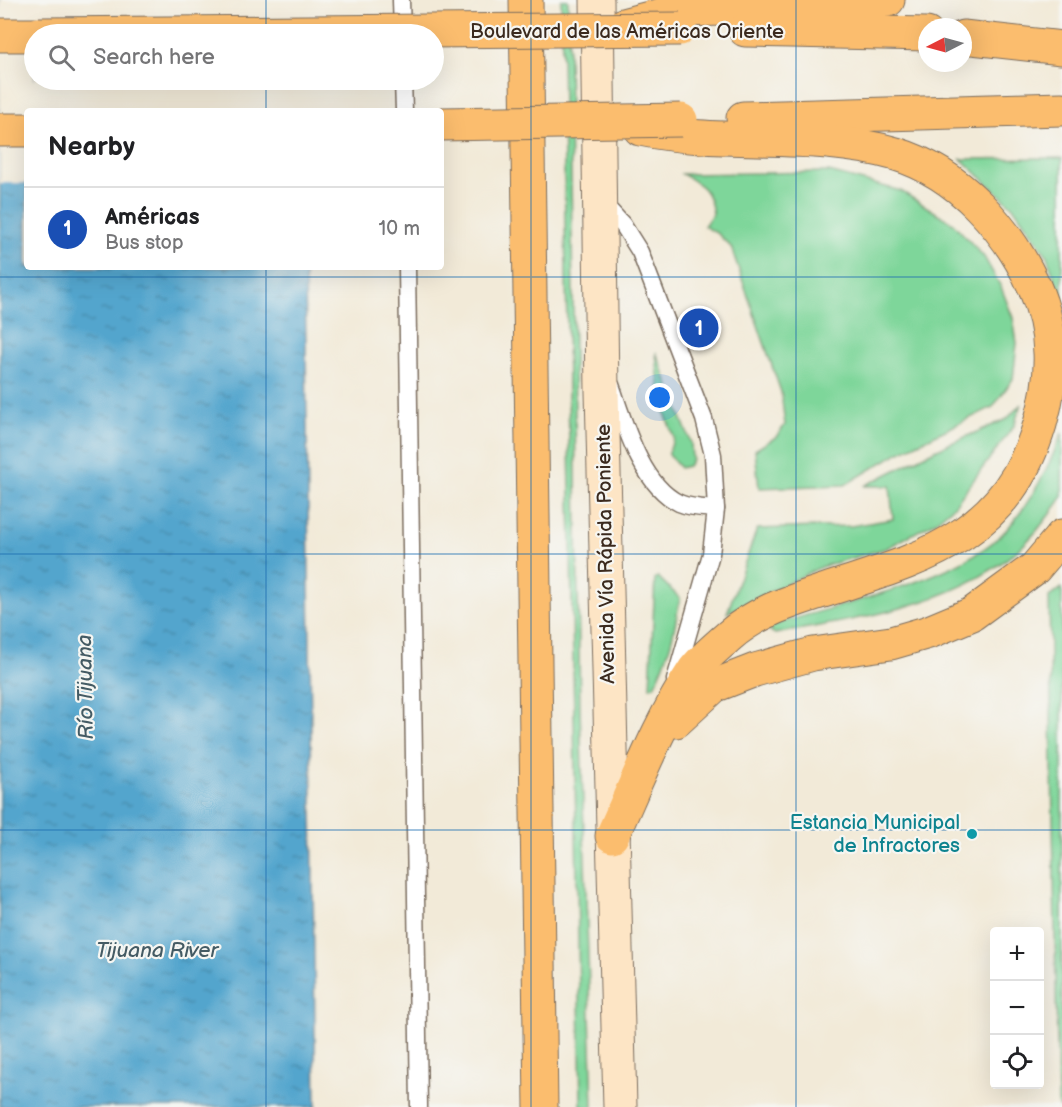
<!DOCTYPE html>
<html lang="en">
<head>
<meta charset="utf-8">
<style>
  :root { --surface:#fff; --page:#f2f2f2; --text:#202124; --muted:#757577; --line:#e0e0e0; --accent:#1f6fb2 }
  body { margin:0; font-family:"Balsamiq Sans",sans-serif; background:var(--page); color:var(--text) }
  .controls { position:absolute; right:18px; bottom:18px; display:grid; overflow:hidden; border-radius:6px; box-shadow:0 6px 24px #0002 }
  .controls button { width:54px; height:54px; display:grid; place-items:center; padding:0; border:0; border-bottom:2px solid var(--line); background:var(--surface); color:var(--text); font:30px sans-serif }
  .compass { position:absolute; left:918px; top:18px; width:54px; height:54px; border-radius:50%; background:var(--surface); box-shadow:0 6px 24px #0002; rotate:264deg }
  .you { position:absolute; left:660px; top:398px; width:21px; height:21px; margin:-15px; border:4px solid #fff; border-radius:50%; background:#1a73e8; box-shadow:0 0 0 9px #1a73e833 }
  .badge { display:grid; place-items:center; width:39px; height:39px; border-radius:50%; background:var(--accent); color:#fff; font-size:20px; font-weight:700 }
  .pin { position:absolute; translate:-50% -50%; border:3px solid #fff; box-shadow:0 2px 6px #0006 }
  .list { margin:0; padding:0; list-style:none }
  h2 { display:flex; justify-content:space-between; align-items:center; height:78px; margin:0; padding:0 24px; font-size:26px }
  h2 small { font-size:20px; font-weight:400; color:var(--muted) }
  .list li { display:grid; grid-template-columns:39px 1fr auto; gap:18px; align-items:center; box-sizing:border-box; height:84px; padding:0 24px; border-top:2px solid var(--line) }
  .list b { display:block; font-size:22px; white-space:nowrap }
  .list p { margin:0; font-size:20px; white-space:nowrap; color:var(--muted) }
  .list em { font-size:20px; font-style:normal; color:var(--muted) }
  .icon { flex:none; width:33px; height:33px; fill:none; stroke:currentColor; stroke-width:2; stroke-linecap:round; stroke-linejoin:round }
  .map { position:relative; flex:none; width:1062px; height:1107px; overflow:hidden }
  .search { position:absolute; background:var(--surface); box-shadow:0 6px 24px #0002; left:24px; top:24px; width:420px; height:66px; display:flex; align-items:center; gap:15px; box-sizing:border-box; padding:0 21px; border-radius:33px; color:var(--muted); font-size:22px }
  .panel { position:absolute; background:var(--surface); box-shadow:0 6px 24px #0002; left:24px; top:108px; width:420px; height:162px; border-radius:6px }
  .map>svg:first-child { display:block }
</style>
</head>
<body>
<div class="map">
<svg width="1062" height="1107" viewBox="0 0 1062 1107">
  <defs>
    <pattern id="water-ripples" width="26" height="14" patternUnits="userSpaceOnUse" patternTransform="scale(1.5)"><rect width="26" height="14" fill="#52a5cd"/><path d="M2 4q2-2 4 0t4 0M15 11q2-2 4 0t4 0" fill="none" stroke="#4587a6"/></pattern>
  </defs>
  <rect width="100%" height="100%" fill="#f6f6f2"/>
  <filter id="ink" filterUnits="userSpaceOnUse"><feTurbulence type="fractalNoise" baseFrequency=".0167" numOctaves="2"/><feDisplacementMap in="SourceGraphic" scale="12" xChannelSelector="R" yChannelSelector="G"/><feConvolveMatrix kernelMatrix="1 2 1 2 8 2 1 2 1" color-interpolation-filters="sRGB"/></filter>
  <filter id="wash" filterUnits="userSpaceOnUse"><feTurbulence type="fractalNoise" baseFrequency=".008" numOctaves="4" result="noise"/><feDisplacementMap in="SourceGraphic" scale="24" xChannelSelector="R" yChannelSelector="G"/><feGaussianBlur stdDeviation="1.35" result="paint"/><feColorMatrix in="noise" values="0 0 0 0 0 0 0 0 0 0 0 0 0 0 0 0 0 1.4 0 .05"/><feComposite in="paint" operator="in"/></filter>
  <g filter="url(#wash)">
    <rect width="100%" height="100%" fill="#f2ead8"/>
    <g fill="#7ed69a" stroke="#5c805c" stroke-width="1.5">
      <path d="M 561,0 L 568,0 L 580,708 L 593,1107 L 581,1107 Z"/>
      <path d="M 1062,158 L 1062,298 L 1046,254 L 1015,209 L 961,159 Z"/>
      <path d="M 829,172 L 901,191 L 953,223 L 984,257 L 1001,287 L 1013,318 L 1017,343 L 1013,379 L 993,407 L 898,453 L 845,485 L 759,488 L 755,450 L 776,437 L 785,425 L 781,392 L 731,247 L 718,234 L 704,226 L 713,213 C 709,189 703,186 682,174 Z"/>
      <path d="M 656,352 L 691,443 L 692,459 L 688,466 L 680,468 L 668,454 L 674,438 L 660,399 Z"/>
      <path d="M 1021,404 L 1014,426 L 955,505 L 935,522 L 887,548 L 821,567 L 727,613 L 757,529 L 851,526 L 893,519 L 890,486 L 864,486 L 935,450 L 1007,419 Z"/>
      <path d="M 1062,433 C 1062,447 1062,486 1062,497 C 1059,504 1050,513 1046,519 C 987,602 868,617 775,634 L 770,631 L 773,625 C 837,605 964,579 1008,528 C 1033,499 1048,468 1062,433 Z"/>
      <path d="M 658,577 L 680,598 C 675,628 669,659 654,686 L 650,687 L 655,578 Z"/>
      <path d="M 1062,588 L 1062,1107 L 1058,1107 L 1049,597 Z"/>
    </g>
    <path fill="url(#water-ripples)" stroke="#466876" stroke-width="1.5" d="M 0,0 L 34,34 L 34,80 L 27,111 L 27,267 L 305,267 L 316,1107 L 0,1107 Z"/>
    <path fill="#f2ead8" d="M 0,0 L 306,0 L 306,34 L 34,34 L 34,80 L 306,80 L 307,111 L 27,111 L 27,183 L 0,183 Z"/>
  </g>
  <g filter="url(#ink)">
    <g fill="none" stroke-linecap="round" stroke-linejoin="round">
      <g stroke="#7b6d5f" stroke-width="19">
        <g id="lane">
          <path d="M 401,0 L 402,34"/>
          <path d="M 403,80 L 404,111"/>
          <path d="M 601,201 L 623,225 L 640,252 L 704,419 L 713,455 L 716,509 L 711,554 L 675,680"/>
          <path d="M 407,267 L 419,1107"/>
          <path d="M 611,385 C 624,422 641,485 679,503 C 691,508 703,508 716,509"/>
        </g>
      </g>
      <g stroke="#7b6d5f" stroke-width="35">
        <path id="secondary" d="M 597,0 L 602,392 L 620,1107"/>
      </g>
      <g stroke="#7b6d5f" stroke-width="35">
        <g id="primary">
          <path d="M 623,25 L 680,10 L 819,7 L 888,0"/>
          <path d="M 745,30 L 927,34"/>
          <path d="M 0,35 L 34,35"/>
          <path d="M 963,37 L 1062,48"/>
          <path d="M 743,118 L 1062,109"/>
          <path d="M 0,130 L 27,130"/>
          <path d="M 676,721 L 714,686 L 755,670 L 813,654 L 891,643 L 929,632 L 972,614 L 1035,568 L 1062,536"/>
          <path d="M 612,836 C 637,781 660,721 694,670 C 703,658 718,646 729,636 C 756,612 789,602 823,591 C 924,558 1006,538 1040,424 C 1054,376 1055,333 1034,286 C 1008,229 959,173 896,154 C 813,130 724,147 640,129"/>
        </g>
      </g>
      <g stroke="#7b6d5f" stroke-width="35">
        <path id="highway" d="M 526,0 L 541,1107"/>
      </g>
      <use href="#lane" stroke="#fff" stroke-width="16"/>
      <use href="#secondary" stroke="#fde5c5" stroke-width="33"/>
      <use href="#primary" stroke="#fbbd6e" stroke-width="33"/>
      <use href="#highway" stroke="#fbbd6e" stroke-width="33"/>
      <g stroke="#7b6d5f" stroke-width="35" stroke-linecap="butt">
        <g id="primary-bridge">
          <path d="M 39,34 L 680,29"/>
          <path d="M 441,124 L 681,120"/>
        </g>
      </g>
      <use href="#primary-bridge" stroke="#fbbd6e" stroke-width="33"/>
    </g>
  </g>
  <path fill="none" stroke="#1f6fb2" stroke-width="1.5" stroke-opacity="0.55" d="M 266,0 L 266,34M 531,0 L 531,1107M 796,0 L 796,1107M 266,80 L 266,111M 266,267 L 266,1107M 0,277 L 1062,277M 0,554 L 1062,554M 0,830 L 1062,830"/>
  <circle fill="#0f9aa8" stroke="#f6f6f2" stroke-width="2" cx="972" cy="834" r="6"/>
  <g text-anchor="middle" stroke-width="4.5" stroke-linejoin="round" paint-order="stroke">
    <g font-size="20" fill="#3b2a1e" stroke="#f6f6f2">
      <text x="627" y="38">Boulevard de las Américas Oriente</text>
      <text transform="translate(605 554) rotate(-91)" y="7">Avenida Vía Rápida Poniente</text>
    </g>
    <g font-size="20" fill="#0d838f" stroke="#f6f6f2" text-anchor="end">
      <text x="960" y="829">Estancia Municipal<tspan x="960" dy="23">de Infractores</tspan></text>
    </g>
    <g font-size="21" font-style="italic" fill="#445b64" stroke="#f6f6f2">
      <text transform="translate(85 687) rotate(-91)" y="7">Río Tijuana</text>
      <text x="157" y="957">Tijuana River</text>
    </g>
  </g>
</svg>
<div class="controls">
<button>+</button>
<button>−</button>
<button><svg class="icon" aria-label="locate" viewBox="0 0 24 24"><circle cx="12" cy="12" r="6"/><path d="M12 2v4M12 18v4M2 12h4M18 12h4"/></svg></button>
</div>
<svg class="compass" viewBox="-18 -18 36 36"><path d="M0-13l5 13h-10z" fill="#e53935"/><path d="M0 13l5-13h-10z" fill="#757577"/></svg>
<div class="you"></div>
<div class="pin badge" style="left:699px;top:328px;background:#1a4fb4">1</div>
<div class="search"><svg class="icon" aria-label="search" viewBox="0 0 24 24"><circle cx="10" cy="10" r="6"/><path d="M15 15l6 6"/></svg>Search here</div>
<section class="panel">
<h2>Nearby<small></small></h2>
<ul class="list">
<li><span class="badge" style="background:#1a4fb4">1</span><div><b>Américas</b><p>Bus stop</p></div><em>10 m</em></li>
</ul>
</section>
</div>
</body>
</html>
